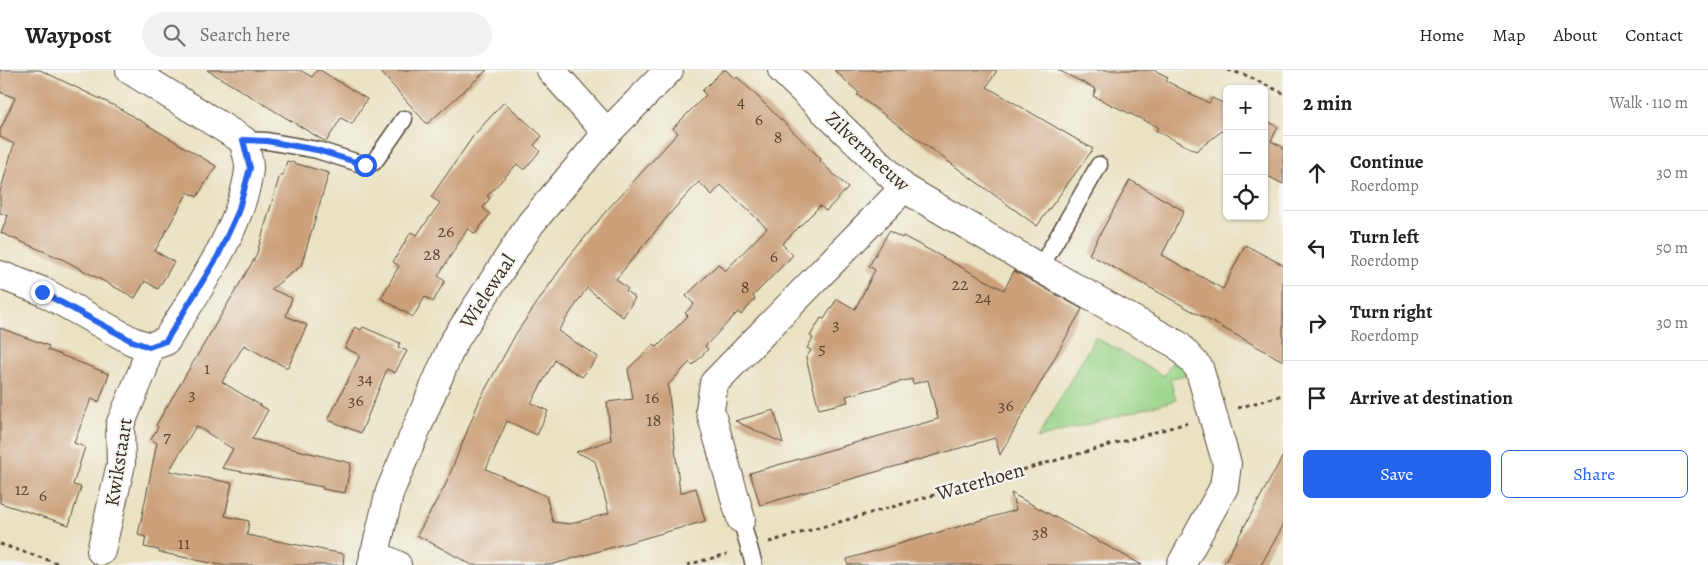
<!DOCTYPE html>
<html lang="en">
<head>
<meta charset="utf-8">
<style>
  :root { --surface:#fff; --page:#f2f2f2; --text:#202124; --muted:#757577; --line:#e0e0e0; --accent:#2563eb }
  body { margin:0; font-family:Alegreya,serif; background:var(--page); color:var(--text) }
  .controls { position:absolute; right:15px; top:15px; display:grid; overflow:hidden; border-radius:8px; box-shadow:0 1px 4px #0004 }
  .controls button { width:45px; height:45px; display:grid; place-items:center; padding:0; border:0; border-bottom:1px solid var(--line); background:var(--surface); color:var(--text); font:25px sans-serif }
  .stop { position:absolute; width:15px; height:15px; margin:-11px; border:4px solid #2563eb; border-radius:50%; background:#fff }
  .stop.end { background:#2563eb; border-color:#fff; box-shadow:0 1px 5px #0008 }
  .list { margin:0; padding:0; list-style:none }
  h2 { display:flex; justify-content:space-between; align-items:center; height:65px; margin:0; padding:0 20px; font-size:21px }
  h2 small { font-size:16px; font-weight:400; color:var(--muted) }
  .list li { display:grid; grid-template-columns:32px 1fr auto; gap:15px; align-items:center; box-sizing:border-box; height:75px; padding:0 20px; border-top:1px solid var(--line) }
  .list b { display:block; font-size:19px; white-space:nowrap }
  .list p { margin:0; font-size:16px; white-space:nowrap; color:var(--muted) }
  .list em { font-size:16px; font-style:normal; color:var(--muted) }
  .actions { display:flex; gap:10px; padding:15px 20px }
  .actions a { flex:1; padding:11px 0; border:1px solid var(--accent); border-radius:8px; text-align:center; font-size:18px; color:var(--accent) }
  .actions .main { background:var(--accent); color:#fff }
  .icon { flex:none; width:28px; height:28px; fill:none; stroke:currentColor; stroke-width:2; stroke-linecap:round; stroke-linejoin:round }
  .map { position:relative; flex:none; width:1283px; height:495px; overflow:hidden }
  header { display:flex; align-items:center; gap:30px; box-sizing:border-box; height:70px; padding:0 25px; background:var(--surface); border-bottom:1px solid var(--line) }
  header strong { font-size:24px }
  nav { display:flex; gap:28px; margin-inline-start:auto; font-size:18px }
  .search { width:350px; height:45px; background:var(--page); display:flex; align-items:center; gap:12px; box-sizing:border-box; padding:0 18px; border-radius:28px; color:var(--muted); font-size:19px }
  main { display:flex }
  aside { flex:1; background:var(--surface) }
  .map>svg:first-child { display:block }
</style>
</head>
<body>
<header>
<strong>Waypost</strong>
<div class="search"><svg class="icon" aria-label="search" viewBox="0 0 24 24"><circle cx="10" cy="10" r="6"/><path d="M15 15l6 6"/></svg>Search here</div>
<nav><a>Home</a><a>Map</a><a>About</a><a>Contact</a></nav>
</header>
<main>
<div class="map">
<svg width="1283" height="495" viewBox="0 0 1283 495">
  <rect width="100%" height="100%" fill="#f6f6f2"/>
  <filter id="ink" filterUnits="userSpaceOnUse"><feTurbulence type="fractalNoise" baseFrequency=".02" numOctaves="2"/><feDisplacementMap in="SourceGraphic" scale="10" xChannelSelector="R" yChannelSelector="G"/><feConvolveMatrix kernelMatrix="1 2 1 2 8 2 1 2 1" color-interpolation-filters="sRGB"/></filter>
  <filter id="wash" filterUnits="userSpaceOnUse"><feTurbulence type="fractalNoise" baseFrequency=".0096" numOctaves="4" result="noise"/><feDisplacementMap in="SourceGraphic" scale="20" xChannelSelector="R" yChannelSelector="G"/><feGaussianBlur stdDeviation="1.12" result="paint"/><feColorMatrix in="noise" values="0 0 0 0 0 0 0 0 0 0 0 0 0 0 0 0 0 1.4 0 .05"/><feComposite in="paint" operator="in"/></filter>
  <g filter="url(#wash)">
    <rect width="100%" height="100%" fill="#eae2c2"/>
    <path fill="#9ad488" stroke="#6a7f53" d="M 1095,267 L 1164,306 L 1176,286 L 1192,303 L 1170,309 L 1176,330 L 1038,368 Z"/>
    <g id="blocks">
      <g fill="#cba07a" fill-rule="evenodd">
        <path d="M 0,0 L 40,0 L 119,38 L 216,96 L 197,127 L 188,122 L 155,181 L 174,192 L 158,219 L 145,211 L 135,228 L 64,190 L 1,163 L 8,146 L 0,143 L 0,122 L 14,74 L 0,67 L 0,60 L 15,28 L 0,22 Z"/>
        <path d="M 207,0 L 300,0 L 312,7 L 317,0 L 320,0 L 367,29 L 352,54 L 341,48 L 326,72 Z"/>
        <path d="M 379,0 L 487,0 L 427,54 Z"/>
        <path d="M 723,0 L 726,0 L 735,9 L 737,7 L 761,30 L 821,89 L 820,91 L 848,118 L 826,141 L 820,136 L 782,174 L 793,185 L 753,226 L 755,229 L 741,245 L 738,242 L 705,276 L 708,279 L 693,295 L 690,292 L 668,315 L 680,423 L 696,418 L 705,451 L 550,495 L 472,495 L 417,465 L 445,416 L 480,329 L 517,262 L 568,188 L 607,140 L 678,63 L 673,58 L 706,25 L 702,21 ZM 699,112 L 712,125 L 721,115 L 767,158 L 725,201 L 718,194 L 686,226 L 694,234 L 685,243 L 688,246 L 657,277 L 654,274 L 628,299 L 633,329 L 607,332 L 611,370 L 576,382 L 595,391 L 609,443 L 570,454 L 553,452 L 546,426 L 486,399 L 507,351 L 537,365 L 548,341 L 531,333 L 555,290 L 582,307 L 598,287 L 558,261 L 587,218 L 623,247 L 635,228 L 626,221 L 628,219 L 616,209 L 673,140 Z"/>
        <path d="M 834,0 L 997,0 L 987,17 L 1093,79 L 1037,156 L 857,25 L 859,23 Z"/>
        <path d="M 1058,0 L 1154,0 L 1168,7 L 1166,11 L 1209,33 L 1212,28 L 1227,35 L 1227,57 L 1196,81 L 1156,61 L 1158,57 L 1093,26 L 1096,19 Z"/>
        <path d="M 504,32 L 542,66 L 534,75 L 540,81 L 524,100 L 517,94 L 487,126 L 490,128 L 483,138 L 490,144 L 475,164 L 468,158 L 438,206 L 445,211 L 439,221 L 433,232 L 425,227 L 413,247 L 381,228 L 399,196 L 393,192 L 411,162 L 417,165 L 440,133 L 431,127 L 474,65 Z"/>
        <path d="M 1264,49 L 1278,57 L 1271,71 L 1283,77 L 1283,114 L 1264,104 Z"/>
        <path d="M 287,91 L 329,103 L 301,196 L 271,219 L 292,228 L 286,246 L 307,255 L 288,298 L 267,288 L 244,275 L 222,312 L 268,340 L 252,369 L 351,393 L 345,423 L 322,419 L 323,417 L 222,398 L 233,379 L 196,356 L 169,401 L 232,413 L 225,446 L 249,451 L 247,465 L 344,484 L 343,495 L 220,495 L 159,482 L 159,480 L 144,477 L 146,467 L 138,465 L 157,373 L 151,369 L 158,357 L 156,355 L 256,186 L 280,105 L 283,105 Z"/>
        <path d="M 1130,110 L 1184,141 L 1162,185 L 1191,201 L 1223,219 L 1245,175 L 1283,195 L 1283,291 L 1089,184 Z"/>
        <path d="M 889,161 L 902,168 L 903,166 L 1004,220 L 1014,201 L 1082,239 L 1000,385 L 995,368 L 760,435 L 750,403 L 938,349 L 928,310 L 913,314 L 912,309 L 879,317 L 846,326 L 848,332 L 819,339 L 806,288 L 811,280 L 807,278 L 813,268 L 810,266 L 821,248 L 824,249 L 837,229 L 855,239 L 875,200 L 869,196 Z"/>
        <path d="M 355,257 L 361,260 L 363,257 L 400,273 L 398,277 L 407,281 L 395,303 L 387,299 L 361,363 L 328,350 L 360,285 L 345,278 Z"/>
        <path d="M 0,258 L 49,276 L 48,280 L 109,304 L 99,332 L 91,329 L 74,373 L 85,377 L 73,415 L 81,417 L 69,455 L 0,433 Z"/>
        <path d="M 774,340 L 783,373 L 735,351 Z"/>
        <path d="M 1283,386 L 1283,456 L 1261,495 L 1223,495 Z"/>
        <path d="M 1011,423 L 1142,495 L 848,495 L 847,489 L 1016,440 Z"/>
      </g>
    </g>
  </g>
  <g filter="url(#ink)">
    <use href="#blocks" fill-opacity="0" stroke="#554637" stroke-width="1"/>
    <g fill="none" stroke-linecap="round" stroke-linejoin="round">
      <g stroke="#554637" stroke-width="19">
        <g id="service">
          <path d="M 243,70 L 267,71 L 317,80 L 365,95 L 374,92 L 404,49"/>
          <path d="M 1040,198 L 1099,95"/>
          <path d="M 741,449 L 754,495"/>
        </g>
      </g>
      <g stroke="#554637" stroke-width="30">
        <g id="minor">
          <path d="M 551,0 L 607,63"/>
          <path d="M 782,0 L 904,118 L 1040,198 L 1178,275 L 1199,298 L 1227,394 L 1224,417 L 1181,495"/>
          <path d="M 0,205 L 42,221 L 132,271 L 149,277 L 166,271 C 196,222 242,158 249,100 C 250,91 245,79 243,70 L 130,0"/>
          <path d="M 741,449 L 710,340 L 714,313 L 904,118"/>
          <path d="M 101,481 L 121,394 L 120,355 L 143,300 L 149,277"/>
          <path d="M 374,484 L 397,495"/>
          <path d="M 372,495 L 390,421 L 453,273 L 531,153 L 607,63 L 669,0"/>
        </g>
      </g>
      <g stroke="#554637" stroke-width="3" stroke-dasharray="4 4" stroke-linecap="butt">
        <path d="M 1228,0 L 1245,5 L 1283,23"/>
        <path d="M 1238,338 L 1283,325"/>
        <path d="M 769,472 L 1187,353"/>
        <path d="M 0,474 L 63,495"/>
        <path d="M 687,495 L 727,484"/>
      </g>
      <use href="#service" stroke="#fff" stroke-width="16"/>
      <use href="#minor" stroke="#fff" stroke-width="28"/>
    </g>
  </g>
  <g fill="none" stroke-linecap="round" stroke-linejoin="round" filter="url(#ink)">
    <path stroke="#2563eb" stroke-width="6" d="M 42,222 L 132,271 L 149,277 L 166,271 L 218,186 L 238,142 L 250,98 L 243,70 L 267,71 L 317,80 L 365,95"/>
  </g>
  <g text-anchor="middle" stroke-width="4.5" stroke-linejoin="round" paint-order="stroke">
    <g font-size="18" fill="#5f4835">
      <text x="741" y="37">4</text>
      <text x="759" y="55">6</text>
      <text x="778" y="73">8</text>
      <text x="446" y="167">26</text>
      <text x="432" y="190">28</text>
      <text x="774" y="192">6</text>
      <text x="960" y="220">22</text>
      <text x="745" y="223">8</text>
      <text x="983" y="233">24</text>
      <text x="836" y="260">3</text>
      <text x="822" y="284">5</text>
      <text x="207" y="304">1</text>
      <text x="365" y="314">34</text>
      <text x="192" y="330">3</text>
      <text x="652" y="333">16</text>
      <text x="356" y="336">36</text>
      <text x="1006" y="341">36</text>
      <text x="654" y="356">18</text>
      <text x="167" y="372">7</text>
      <text x="22" y="425">12</text>
      <text x="43" y="431">6</text>
      <text x="1040" y="468">38</text>
      <text x="184" y="479">11</text>
    </g>
    <g font-size="20" fill="#3b2a1e" stroke="#f6f6f2">
      <text transform="translate(868 81) rotate(43)" y="7">Zilvermeeuw</text>
      <text transform="translate(487 221) rotate(-57)" y="7">Wielewaal</text>
      <text transform="translate(118 392) rotate(-81)" y="7">Kwikstaart</text>
      <text transform="translate(980 411) rotate(-16)" y="7">Waterhoen</text>
    </g>
  </g>
</svg>
<div class="controls">
<button>+</button>
<button>−</button>
<button><svg class="icon" aria-label="locate" viewBox="0 0 24 24"><circle cx="12" cy="12" r="6"/><path d="M12 2v4M12 18v4M2 12h4M18 12h4"/></svg></button>
</div>
<div class="stop" style="left:365px;top:95px"></div>
<div class="stop end" style="left:42px;top:222px"></div>
</div>
<aside>
<h2>2 min<small>Walk · 110 m</small></h2>
<ul class="list">
<li><svg class="icon" aria-label="ahead" viewBox="0 0 24 24"><path d="M12 20V5M6 11l6-6 6 6"/></svg><div><b>Continue</b><p>Roerdomp</p></div><em>30 m</em></li>
<li><svg class="icon" aria-label="left" viewBox="0 0 24 24"><path d="M17 20v-9H6M10 6l-5 5 5 5"/></svg><div><b>Turn left</b><p>Roerdomp</p></div><em>50 m</em></li>
<li><svg class="icon" aria-label="right" viewBox="0 0 24 24"><path d="M7 20v-9h11M14 6l5 5-5 5"/></svg><div><b>Turn right</b><p>Roerdomp</p></div><em>30 m</em></li>
<li><svg class="icon" aria-label="arrive" viewBox="0 0 24 24"><path d="M6 21V4h12l-3 4 3 4H6"/></svg><div><b>Arrive at destination</b></div></li>
</ul>
<div class="actions"><a class="main">Save</a><a>Share</a></div>
</aside>
</main>
</body>
</html>
